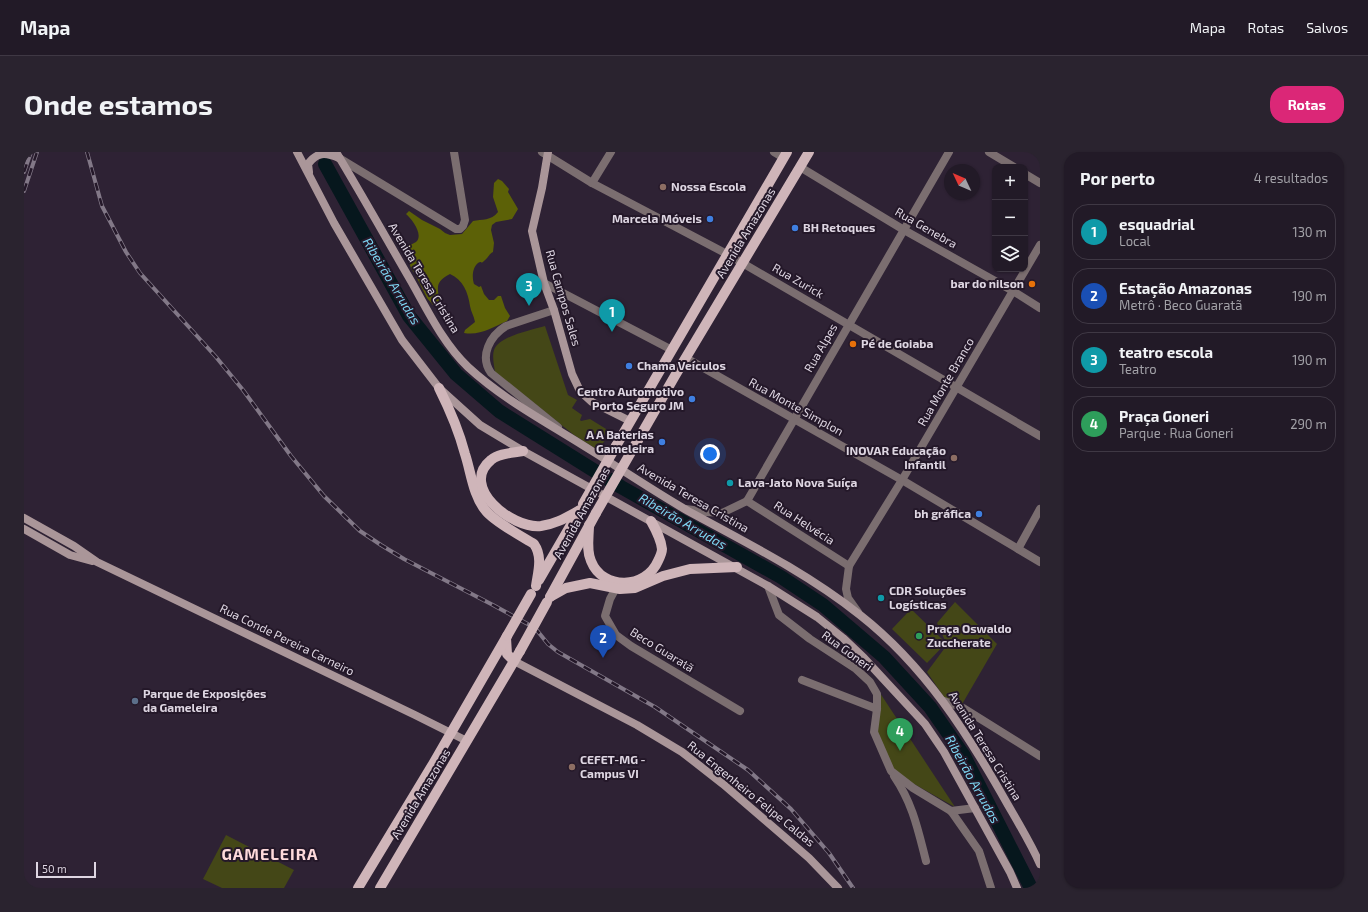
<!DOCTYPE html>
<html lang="pt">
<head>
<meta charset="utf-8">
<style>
  :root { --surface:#221a27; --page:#2a232f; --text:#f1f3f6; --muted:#a2a1a7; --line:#3f3844; --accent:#db2777 }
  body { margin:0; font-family:"Exo 2",sans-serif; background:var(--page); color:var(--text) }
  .controls { position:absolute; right:12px; top:12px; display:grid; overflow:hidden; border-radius:8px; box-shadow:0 1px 3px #0004 }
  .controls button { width:36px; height:36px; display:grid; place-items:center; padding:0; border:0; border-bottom:1px solid var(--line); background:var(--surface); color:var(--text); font:20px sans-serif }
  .compass { position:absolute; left:920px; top:12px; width:36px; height:36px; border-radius:50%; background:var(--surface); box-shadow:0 1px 3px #0004; rotate:314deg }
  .scale { position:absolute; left:12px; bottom:10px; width:60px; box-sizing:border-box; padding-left:4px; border:2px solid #ded6e2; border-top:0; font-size:11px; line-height:14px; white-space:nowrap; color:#ded6e2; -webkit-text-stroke:3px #241829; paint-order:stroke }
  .you { position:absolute; left:686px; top:302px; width:14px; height:14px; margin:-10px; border:3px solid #fff; border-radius:50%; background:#1a73e8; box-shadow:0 0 0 6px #1a73e833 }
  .badge { display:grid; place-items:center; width:26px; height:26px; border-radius:50%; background:var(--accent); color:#fff; font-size:13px; font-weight:700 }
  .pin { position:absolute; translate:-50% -33px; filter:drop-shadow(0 1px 2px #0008) }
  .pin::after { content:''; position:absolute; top:21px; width:14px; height:12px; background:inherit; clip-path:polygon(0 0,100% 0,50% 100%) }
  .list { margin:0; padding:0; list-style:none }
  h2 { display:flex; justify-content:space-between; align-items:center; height:52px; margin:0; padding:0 16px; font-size:17px }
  h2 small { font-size:13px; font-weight:400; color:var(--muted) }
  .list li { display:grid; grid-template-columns:26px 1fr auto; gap:12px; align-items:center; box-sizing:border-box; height:56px; margin:0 8px 8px; padding:0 8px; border:1px solid var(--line); border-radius:16px }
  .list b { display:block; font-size:15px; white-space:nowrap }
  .list p { margin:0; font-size:13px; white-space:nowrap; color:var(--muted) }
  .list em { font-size:13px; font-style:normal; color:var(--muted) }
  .icon { flex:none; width:22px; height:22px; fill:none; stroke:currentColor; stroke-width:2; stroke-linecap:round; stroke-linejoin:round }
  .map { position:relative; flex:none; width:1016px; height:736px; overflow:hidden; border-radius:16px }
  header { display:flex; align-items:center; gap:24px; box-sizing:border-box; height:56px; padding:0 20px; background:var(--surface); border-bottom:1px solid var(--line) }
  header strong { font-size:19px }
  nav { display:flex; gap:22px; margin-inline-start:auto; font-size:14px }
  .intro { display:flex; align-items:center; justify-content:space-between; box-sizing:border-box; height:96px; padding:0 24px }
  h1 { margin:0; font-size:28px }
  .button { padding:10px 18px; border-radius:16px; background:var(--accent); color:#fff; font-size:14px; font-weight:700 }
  main { display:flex; gap:24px; padding:0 24px }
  aside { flex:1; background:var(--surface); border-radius:16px; box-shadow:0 1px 3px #0004 }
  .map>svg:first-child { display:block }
</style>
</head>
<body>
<header>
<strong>Mapa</strong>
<nav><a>Mapa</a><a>Rotas</a><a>Salvos</a></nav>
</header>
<div class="intro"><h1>Onde estamos</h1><a class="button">Rotas</a></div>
<main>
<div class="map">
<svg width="1016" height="736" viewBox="0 0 1016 736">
  <rect width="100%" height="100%" fill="#2e2234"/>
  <g fill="#444717">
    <path d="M 521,174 L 544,243 L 553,248 L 548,256 L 558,263 L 556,268 L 557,269 L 566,267 L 587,280 L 574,298 L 550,283 L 471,220 C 470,213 468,204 470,198 C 475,184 508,178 521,174 Z"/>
    <path d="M 931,450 L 973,492 L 937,554 L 922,548 L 903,520 L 923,493 L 913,471 Z"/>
    <path d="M 887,457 L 922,491 L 903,511 L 868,477 Z"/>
    <path d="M 856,541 L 931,655 L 867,619 L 850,580 Z"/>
    <path d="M 202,683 L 270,718 L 260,736 L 198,736 L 179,727 Z"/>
  </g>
  <path fill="#5c6107" d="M 474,27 L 478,29 L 485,37 L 484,40 L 494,57 L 488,67 L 472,70 L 468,73 L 467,78 L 470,91 L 469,100 C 465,102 464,106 460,109 C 456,113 459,108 454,111 C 448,116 448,126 450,132 L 455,135 L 457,134 L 460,142 L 465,148 L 470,148 L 474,144 L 477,144 L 481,156 L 486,164 L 483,169 C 469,175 456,184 440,181 L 441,178 L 451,170 C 450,164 447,160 446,154 C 444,140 439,128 426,122 C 411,130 413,135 416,150 L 413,153 L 409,153 L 403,146 L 391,122 L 387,116 L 384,107 L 378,98 C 382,94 387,93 392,90 C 400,83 388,67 382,62 L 385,59 L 398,68 L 416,77 L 421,81 L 426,83 L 438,82 L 449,69 C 458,67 467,69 474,60 L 469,45 L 470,31 Z"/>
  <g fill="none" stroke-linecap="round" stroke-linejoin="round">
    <path stroke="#06171d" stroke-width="14" d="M 301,12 L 385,164 L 432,222 L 475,259 L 566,316 L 597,335 L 757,425 L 799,453 L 860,505 L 906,555 L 940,604 L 1007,736"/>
    <g stroke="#7b6e70" stroke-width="8">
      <path d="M 518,0 L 568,31 L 703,102 L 1016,284"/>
      <path d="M 750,0 L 760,6"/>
      <path d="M 965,0 L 990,15"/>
      <path d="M 315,6 L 432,77 L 436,77 L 439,74 L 441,68 L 430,0"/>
      <path d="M 776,15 L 880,78 L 989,139 L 1016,156"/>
      <path d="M 1001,22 L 1016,31"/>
      <path d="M 568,31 L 587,0"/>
      <path d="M 520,131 L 648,198"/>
      <path d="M 530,158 L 482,174 C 466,184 455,204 467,221 L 534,275"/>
      <path d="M 662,206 L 878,328 L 1016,410"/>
      <path d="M 723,349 L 825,414"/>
      <path d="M 662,357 L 682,360 L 698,361 L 723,349 L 925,0"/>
      <path d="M 994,397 L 1016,357"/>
      <path d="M 744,434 L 755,463 L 786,487 L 832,517 L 846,530 L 853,542 L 853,557 L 850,580 L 867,619 L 889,636 L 927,659 L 955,699 L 967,736"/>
      <path d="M 592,436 L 586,447 L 581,464 L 592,483 L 607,494 L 716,559"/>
      <path d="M 834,460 L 824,446 L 822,437 L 825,414 L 878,328 L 1016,93"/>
      <path d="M 778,528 L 853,557"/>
      <path d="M 920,549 L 939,556 L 1016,604"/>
      <path d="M 870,624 C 889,652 894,678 902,709"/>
      <path d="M 927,659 L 951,656"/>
    </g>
    <g stroke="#aa9699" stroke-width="8">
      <path d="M 273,0 L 310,71 L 378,188 L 415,236 L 456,273 L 499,299 L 744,434 L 793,465 L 819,486 L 840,506 L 901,572 L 920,600 L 986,720 L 993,736"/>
      <path d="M 312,0 C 338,43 362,86 387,129 C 404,159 419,191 444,215 C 481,249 526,272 568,299 C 600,319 631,340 664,359 C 723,391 783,421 836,463 C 901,514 944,582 984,653 C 995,672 1007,692 1016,712"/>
      <path d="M 524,0 L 518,36 L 508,79 L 520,131 L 530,158 L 548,222 L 556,239 L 568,250 L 606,269"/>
      <path d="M 285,20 L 284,12 C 293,0 301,0 315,6"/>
      <path d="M 0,366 L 50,394 L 73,410 L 391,563 L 443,589"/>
      <path d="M 0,377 L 46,403 L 68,409"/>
      <path d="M 490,509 L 613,573 L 658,600 L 699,632 L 785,706 L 814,736"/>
    </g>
    <g stroke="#cfb5b9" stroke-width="10">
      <path d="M 415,236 C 426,258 435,279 441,302 C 447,320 449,344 462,359 C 471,370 497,384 510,392 C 519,405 514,420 512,434"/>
      <path d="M 614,288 L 652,222 L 785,0"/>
      <path d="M 592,294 L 763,0"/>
      <path d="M 499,299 C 489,301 475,301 467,308 C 435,334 487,377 517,374 C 532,372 543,365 556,358"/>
      <path d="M 565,373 C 565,385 562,398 567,409 C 579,439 622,437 634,409 C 636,405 638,401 638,397 C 637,387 632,378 627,369"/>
      <path d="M 515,428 L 555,359"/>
      <path d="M 526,445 L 542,436 L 566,431 L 596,437 L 611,436 L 639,424 L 666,417 L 713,415"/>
      <path d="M 526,445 L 572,361"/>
      <path d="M 482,486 L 483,502 L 490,509"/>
      <path d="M 334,736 L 409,612 L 483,484"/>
      <path d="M 356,736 L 496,499"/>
    </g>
    <g stroke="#827887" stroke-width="4">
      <g id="rail">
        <path d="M 63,0 L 78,54 L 102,100 L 116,121 L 192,205 L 219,238 L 267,304 L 300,344 L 336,379 L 357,393 L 380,407 L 469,453 L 511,476 L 524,492 L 534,500 L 631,555 L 724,618 L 767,657 L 805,701 L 829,736"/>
        <path d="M 0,20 L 7,0"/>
        <path d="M 0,39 L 13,0"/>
      </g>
    </g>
    <use href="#rail" stroke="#241829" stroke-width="2.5" stroke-dasharray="8" stroke-linecap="butt"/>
    <g stroke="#cfb5b9" stroke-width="10">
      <path d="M 559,352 L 592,294"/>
      <path d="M 572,361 L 614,288"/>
      <path d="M 483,484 L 507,442"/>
      <path d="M 496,499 L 523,450"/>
    </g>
  </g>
  <g fill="#8d6e63" stroke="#241829" stroke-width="1.5">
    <circle cx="639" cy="35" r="4"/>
    <circle cx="930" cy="306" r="4"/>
    <circle cx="548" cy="615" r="4"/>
  </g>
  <g fill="#3f7fe0" stroke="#241829" stroke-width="1.5">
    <circle cx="686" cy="67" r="4"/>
    <circle cx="771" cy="76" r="4"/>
    <circle cx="605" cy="214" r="4"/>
    <circle cx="668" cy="247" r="4"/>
    <circle cx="638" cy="290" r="4"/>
    <circle cx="955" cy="362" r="4"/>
  </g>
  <g fill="#e8710a" stroke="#241829" stroke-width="1.5">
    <circle cx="1008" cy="132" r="4"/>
    <circle cx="829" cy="192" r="4"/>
  </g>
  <g fill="#0f9aa8" stroke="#241829" stroke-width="1.5">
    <circle cx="706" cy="331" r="4"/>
    <circle cx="857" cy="446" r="4"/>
  </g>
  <circle fill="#2e9e5b" stroke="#241829" stroke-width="1.5" cx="895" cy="484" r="4"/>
  <circle fill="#5c6f8a" stroke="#241829" stroke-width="1.5" cx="111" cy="549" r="4"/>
  <g text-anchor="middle" stroke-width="4" stroke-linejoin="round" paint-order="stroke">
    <g font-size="12" font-weight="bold" fill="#ded6e2" stroke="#241829" text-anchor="start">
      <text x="647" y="39">Nossa Escola</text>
      <text x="678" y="71" text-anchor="end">Marcela Móveis</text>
      <text x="779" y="80">BH Retoques</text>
      <text x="1000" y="136" text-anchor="end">bar do nilson</text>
      <text x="837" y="196">Pé de Goiaba</text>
      <text x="613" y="218">Chama Veículos</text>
      <text x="660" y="244" text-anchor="end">Centro Automotivo<tspan x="660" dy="14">Porto Seguro JM</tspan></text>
      <text x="630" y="287" text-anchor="end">A A Baterias<tspan x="630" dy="14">Gameleira</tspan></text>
      <text x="922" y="303" text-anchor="end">INOVAR Educação<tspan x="922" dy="14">Infantil</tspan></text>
      <text x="714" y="335">Lava-Jato Nova Suíça</text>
      <text x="947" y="366" text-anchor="end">bh gráfica</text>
      <text x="865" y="443">CDR Soluções<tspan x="865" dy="14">Logísticas</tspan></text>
      <text x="903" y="481">Praça Oswaldo<tspan x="903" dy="14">Zuccherate</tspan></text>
      <text x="119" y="546">Parque de Exposições<tspan x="119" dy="14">da Gameleira</tspan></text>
      <text x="556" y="612">CEFET-MG -<tspan x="556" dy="14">Campus VI</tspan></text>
    </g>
    <g font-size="12" fill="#ded6e2" stroke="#241829">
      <text transform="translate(902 76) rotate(30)" y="4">Rua Genebra</text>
      <text transform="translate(722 81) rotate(-59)" y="4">Avenida Amazonas</text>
      <text transform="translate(400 126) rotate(59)" y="4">Avenida Teresa Cristina</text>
      <text transform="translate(774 129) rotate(30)" y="4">Rua Zurick</text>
      <text transform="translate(539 146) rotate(74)" y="4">Rua Campos Sales</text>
      <text transform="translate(797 196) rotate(-60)" y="4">Rua Alpes</text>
      <text transform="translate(922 230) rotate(-60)" y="4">Rua Monte Branco</text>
      <text transform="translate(772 255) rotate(29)" y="4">Rua Monte Simplon</text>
      <text transform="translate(669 346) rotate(30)" y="4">Avenida Teresa Cristina</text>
      <text transform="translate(558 361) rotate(-61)" y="4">Avenida Amazonas</text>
      <text transform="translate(780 371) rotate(33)" y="4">Rua Helvécia</text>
      <text transform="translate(263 488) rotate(26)" y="4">Rua Conde Pereira Carneiro</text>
      <text transform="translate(638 498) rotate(32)" y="4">Beco Guaratã</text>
      <text transform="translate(823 499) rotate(36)" y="4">Rua Goneri</text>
      <text transform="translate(961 594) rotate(58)" y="4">Avenida Teresa Cristina</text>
      <text transform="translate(397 642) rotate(-59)" y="4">Avenida Amazonas</text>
      <text transform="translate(727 642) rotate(39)" y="4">Rua Engenheiro Felipe Caldas</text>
    </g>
    <g font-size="13" font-style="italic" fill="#7ed7f4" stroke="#241829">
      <text transform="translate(368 129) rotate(59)" y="5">Ribeirão Arrudas</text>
      <text transform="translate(659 369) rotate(30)" y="5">Ribeirão Arrudas</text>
      <text transform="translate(949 627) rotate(61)" y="5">Ribeirão Arrudas</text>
    </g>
    <g font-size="16" font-weight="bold" letter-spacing="1" fill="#fedadb" stroke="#241829">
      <text x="246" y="708">GAMELEIRA</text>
    </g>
  </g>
</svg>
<div class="controls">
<button>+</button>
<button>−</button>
<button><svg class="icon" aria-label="layers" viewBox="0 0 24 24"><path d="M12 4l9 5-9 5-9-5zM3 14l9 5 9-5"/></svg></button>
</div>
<svg class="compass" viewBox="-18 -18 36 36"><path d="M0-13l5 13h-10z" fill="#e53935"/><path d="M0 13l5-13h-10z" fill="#a2a1a7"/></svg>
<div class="scale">50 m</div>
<div class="you"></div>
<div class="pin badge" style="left:588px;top:180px;background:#0f9aa8">1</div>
<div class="pin badge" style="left:579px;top:506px;background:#1a4fb4">2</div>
<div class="pin badge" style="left:505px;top:154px;background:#0f9aa8">3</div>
<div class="pin badge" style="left:876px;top:599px;background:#2e9e5b">4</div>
</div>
<aside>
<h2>Por perto<small>4 resultados</small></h2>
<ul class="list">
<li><span class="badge" style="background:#0f9aa8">1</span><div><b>esquadrial</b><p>Local</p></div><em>130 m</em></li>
<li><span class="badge" style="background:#1a4fb4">2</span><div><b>Estação Amazonas</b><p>Metrô · Beco Guaratã</p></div><em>190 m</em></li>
<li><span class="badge" style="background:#0f9aa8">3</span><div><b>teatro escola</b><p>Teatro</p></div><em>190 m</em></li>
<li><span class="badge" style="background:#2e9e5b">4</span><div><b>Praça Goneri</b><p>Parque · Rua Goneri</p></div><em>290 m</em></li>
</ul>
</aside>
</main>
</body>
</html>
